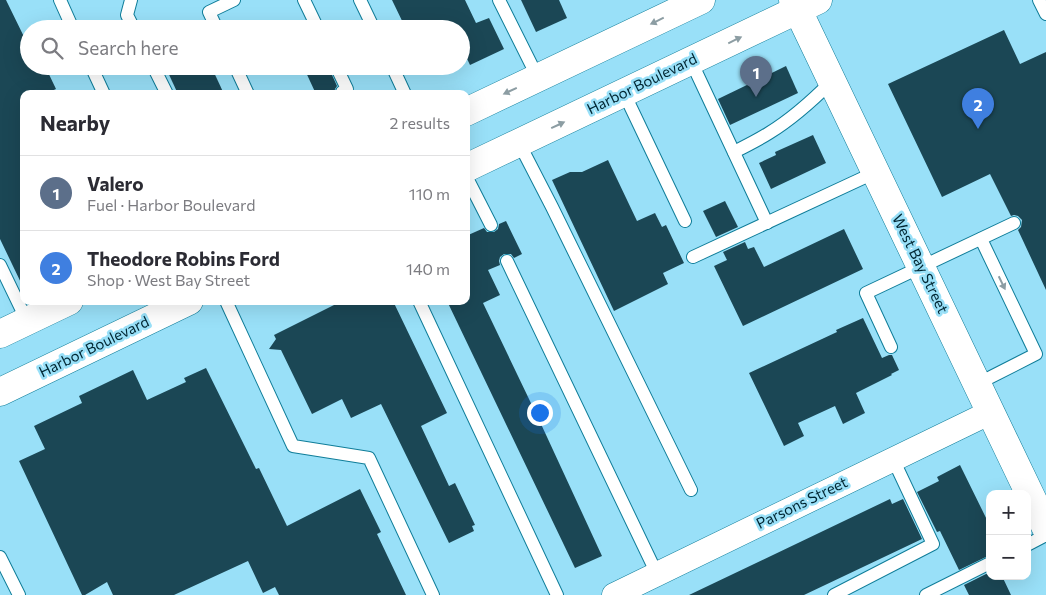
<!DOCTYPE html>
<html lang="en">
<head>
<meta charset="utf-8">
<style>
  :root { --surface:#fff; --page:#f7f7f7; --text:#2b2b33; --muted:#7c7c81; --line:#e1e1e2; --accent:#a33f0d }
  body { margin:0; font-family:Commissioner,sans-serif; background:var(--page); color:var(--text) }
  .controls { position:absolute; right:15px; bottom:15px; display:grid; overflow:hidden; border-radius:10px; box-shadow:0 5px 20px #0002 }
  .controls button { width:45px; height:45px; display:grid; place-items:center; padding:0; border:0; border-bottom:1px solid var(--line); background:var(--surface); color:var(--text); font:25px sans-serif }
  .you { position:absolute; left:539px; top:412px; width:18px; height:18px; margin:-12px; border:4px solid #fff; border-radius:50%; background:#1a73e8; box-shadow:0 0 0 8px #1a73e833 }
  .badge { display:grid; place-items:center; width:32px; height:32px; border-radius:50%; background:var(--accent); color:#fff; font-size:16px; font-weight:700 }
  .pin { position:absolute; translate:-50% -41px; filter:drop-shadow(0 1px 2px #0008) }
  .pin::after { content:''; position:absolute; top:26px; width:18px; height:15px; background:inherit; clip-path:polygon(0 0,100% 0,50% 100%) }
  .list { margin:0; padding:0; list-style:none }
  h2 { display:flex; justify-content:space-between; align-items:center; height:65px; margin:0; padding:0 20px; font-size:21px }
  h2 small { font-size:16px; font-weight:400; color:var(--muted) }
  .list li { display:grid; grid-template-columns:32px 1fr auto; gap:15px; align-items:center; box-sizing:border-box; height:75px; padding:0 20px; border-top:1px solid var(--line) }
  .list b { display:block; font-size:19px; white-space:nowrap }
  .list p { margin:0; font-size:16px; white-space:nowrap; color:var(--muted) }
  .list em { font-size:16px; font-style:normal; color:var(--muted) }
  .icon { flex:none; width:28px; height:28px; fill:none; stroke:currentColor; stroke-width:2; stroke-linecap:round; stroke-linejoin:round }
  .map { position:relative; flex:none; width:1046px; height:595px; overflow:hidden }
  .search { position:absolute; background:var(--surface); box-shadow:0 5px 20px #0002; left:20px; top:20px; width:450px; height:55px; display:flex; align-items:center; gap:12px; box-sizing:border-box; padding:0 18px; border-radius:28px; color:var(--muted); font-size:19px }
  .panel { position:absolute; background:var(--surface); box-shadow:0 5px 20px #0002; left:20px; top:90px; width:450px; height:215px; border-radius:10px }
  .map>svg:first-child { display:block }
</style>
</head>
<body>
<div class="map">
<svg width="1046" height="595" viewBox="0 0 1046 595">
  <rect width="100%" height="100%" fill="#99e0f8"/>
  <g fill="#1b4755">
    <path d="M 0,0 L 6,0 L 29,47 L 29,66 L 45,66 L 56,89 L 45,94 L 24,94 L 24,289 L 0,239 Z"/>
    <path d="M 392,0 L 465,0 L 476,23 L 489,18 L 504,49 L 470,65 L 461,46 L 461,29 L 406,29 Z"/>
    <path d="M 521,0 L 559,0 L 567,18 L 536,32 Z"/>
    <path d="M 1004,30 L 1020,64 L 1046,52 L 1046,290 L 1018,230 L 1021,227 L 1022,220 L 1018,216 L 1014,215 L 1011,216 L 990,174 L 942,197 L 888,84 Z"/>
    <path d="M 165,66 L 211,66 L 224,94 L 178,94 Z"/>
    <path d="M 303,66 L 328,66 L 337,86 L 335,89 L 334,94 L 316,94 Z"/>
    <path d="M 786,66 L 798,93 L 730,125 L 718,99 Z"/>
    <path d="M 813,135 L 826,163 L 771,189 L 759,163 L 776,155 L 775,152 Z"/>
    <path d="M 608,160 L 637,221 L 655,213 L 662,227 L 666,225 L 684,263 L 663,273 L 668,284 L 614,311 L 552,180 L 570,172 L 582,172 Z"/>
    <path d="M 725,201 L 738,227 L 716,237 L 703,211 Z"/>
    <path d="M 506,221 L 522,254 L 514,258 L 511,254 L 504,254 L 500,257 L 499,261 L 500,265 L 488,270 L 500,295 L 483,303 L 541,424 L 602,556 L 575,568 L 447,301 L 466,301 L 466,236 L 484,228 L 487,232 L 494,232 L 498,229 L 499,224 Z"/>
    <path d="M 844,229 L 863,269 L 743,326 L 714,266 L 727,260 L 723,252 L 745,242 L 748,249 L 754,247 L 764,267 Z"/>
    <path d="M 342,301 L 393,301 L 447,413 L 421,426 L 449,486 L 455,483 L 475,525 L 472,526 L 474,531 L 449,543 L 381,404 L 351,418 L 342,399 L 312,414 L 281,350 L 269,349 L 276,339 L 274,335 Z"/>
    <path d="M 863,318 L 882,358 L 889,355 L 892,355 L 899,370 L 891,374 L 892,375 L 856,393 L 865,413 L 843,424 L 835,406 L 798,423 L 804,436 L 784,446 L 749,373 L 837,332 L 836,330 Z"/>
    <path d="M 206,368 L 256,469 L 259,468 L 287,526 L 360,489 L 381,532 L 377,534 L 406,595 L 279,595 L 275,587 L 263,593 L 248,561 L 174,595 L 113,595 L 107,582 L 85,595 L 82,595 L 19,461 L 45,449 L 34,426 L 82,403 L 79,396 L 133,370 L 147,400 L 186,382 L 184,378 Z"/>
    <path d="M 960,465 L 990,526 L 990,555 L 959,570 L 940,531 L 937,532 L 917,492 L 939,481 L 937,477 Z"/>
    <path d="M 890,499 L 892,504 L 903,499 L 922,539 L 804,595 L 689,595 Z"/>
    <path d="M 990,572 L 990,576 L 1002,576 L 1011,595 L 969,595 L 964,585 Z"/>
  </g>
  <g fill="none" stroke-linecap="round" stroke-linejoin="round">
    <g stroke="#0f7d99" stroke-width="14">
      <g id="service">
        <path d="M 60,0 L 73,29"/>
        <path d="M 131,0 L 127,15 L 134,29"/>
        <path d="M 304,0 L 318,29"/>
        <path d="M 360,0 L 374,29"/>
        <path d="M 499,0 L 538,78"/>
        <path d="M 1039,0 L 1046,14"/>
        <path d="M 217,29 L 209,12 L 234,0"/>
        <path d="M 691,61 L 767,223"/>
        <path d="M 91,66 L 104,94"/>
        <path d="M 153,66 L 167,94"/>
        <path d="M 235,66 L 248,94"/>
        <path d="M 336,66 L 347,89 L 342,92"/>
        <path d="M 392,66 L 405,94"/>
        <path d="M 624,93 L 685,221"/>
        <path d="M 519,143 L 552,207 L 691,490"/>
        <path d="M 734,152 C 746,146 758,140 769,133 C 792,119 813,100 832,81"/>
        <path d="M 466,176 L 491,225"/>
        <path d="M 693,257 L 876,172"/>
        <path d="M 507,261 L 657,574"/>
        <path d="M 0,265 L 27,321"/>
        <path d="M 226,301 L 293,446 L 369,458 L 433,595"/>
        <path d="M 419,301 L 557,595"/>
        <path d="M 891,347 L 866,293 L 1014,223"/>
        <path d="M 977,384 L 1036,354 L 981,239"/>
        <path d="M 1027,545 L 1046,535"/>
        <path d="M 0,557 L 19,595"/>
        <path d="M 834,595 L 933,544 L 893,459"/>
        <path d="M 926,595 L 990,563"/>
      </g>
    </g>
    <g stroke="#0f7d99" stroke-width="25">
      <path id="minor" d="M 614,595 L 991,412"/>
    </g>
    <g stroke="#0f7d99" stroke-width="29">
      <path id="tertiary" d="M 793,0 L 1046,528"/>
    </g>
    <g stroke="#0f7d99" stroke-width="29">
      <g id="primary">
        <path d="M 466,112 L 701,0"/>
        <path d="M 466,168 L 818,0"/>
        <path d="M 0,334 L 69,301"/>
        <path d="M 0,392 L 189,301"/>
      </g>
    </g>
    <use href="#service" stroke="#fff" stroke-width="12"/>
    <use href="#minor" stroke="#fff" stroke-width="24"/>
    <use href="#tertiary" stroke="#fff" stroke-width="28"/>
    <use href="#primary" stroke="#fff" stroke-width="28"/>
  </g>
  <defs><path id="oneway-solid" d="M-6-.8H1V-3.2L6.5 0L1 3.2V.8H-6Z" transform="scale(1.25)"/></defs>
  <g fill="#8c9da3">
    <use href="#oneway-solid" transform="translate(657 21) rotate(154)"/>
    <use href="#oneway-solid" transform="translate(735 40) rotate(-26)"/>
    <use href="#oneway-solid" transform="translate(510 91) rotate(155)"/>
    <use href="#oneway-solid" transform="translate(558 125) rotate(-25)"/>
    <use href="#oneway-solid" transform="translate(1002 283) rotate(64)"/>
  </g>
  <g text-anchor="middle" stroke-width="5" stroke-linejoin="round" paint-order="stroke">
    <g font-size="15" fill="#002632" stroke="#99e0f8">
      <text transform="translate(642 84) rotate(-26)" y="5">Harbor Boulevard</text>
      <text transform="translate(920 264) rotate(64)" y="5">West Bay Street</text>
      <text transform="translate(94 347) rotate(-26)" y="5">Harbor Boulevard</text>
      <text transform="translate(802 503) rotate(-26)" y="5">Parsons Street</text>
    </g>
  </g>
</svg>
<div class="controls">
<button>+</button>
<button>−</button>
</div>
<div class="you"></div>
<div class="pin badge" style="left:756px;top:97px;background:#5c6f8a">1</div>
<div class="pin badge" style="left:978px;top:129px;background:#3f7fe0">2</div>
<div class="search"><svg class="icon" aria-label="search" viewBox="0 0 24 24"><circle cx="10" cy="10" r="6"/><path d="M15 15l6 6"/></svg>Search here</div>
<section class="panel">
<h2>Nearby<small>2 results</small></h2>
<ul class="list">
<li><span class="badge" style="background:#5c6f8a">1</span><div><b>Valero</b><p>Fuel · Harbor Boulevard</p></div><em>110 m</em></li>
<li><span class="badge" style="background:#3f7fe0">2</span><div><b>Theodore Robins Ford</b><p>Shop · West Bay Street</p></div><em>140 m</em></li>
</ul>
</section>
</div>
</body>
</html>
